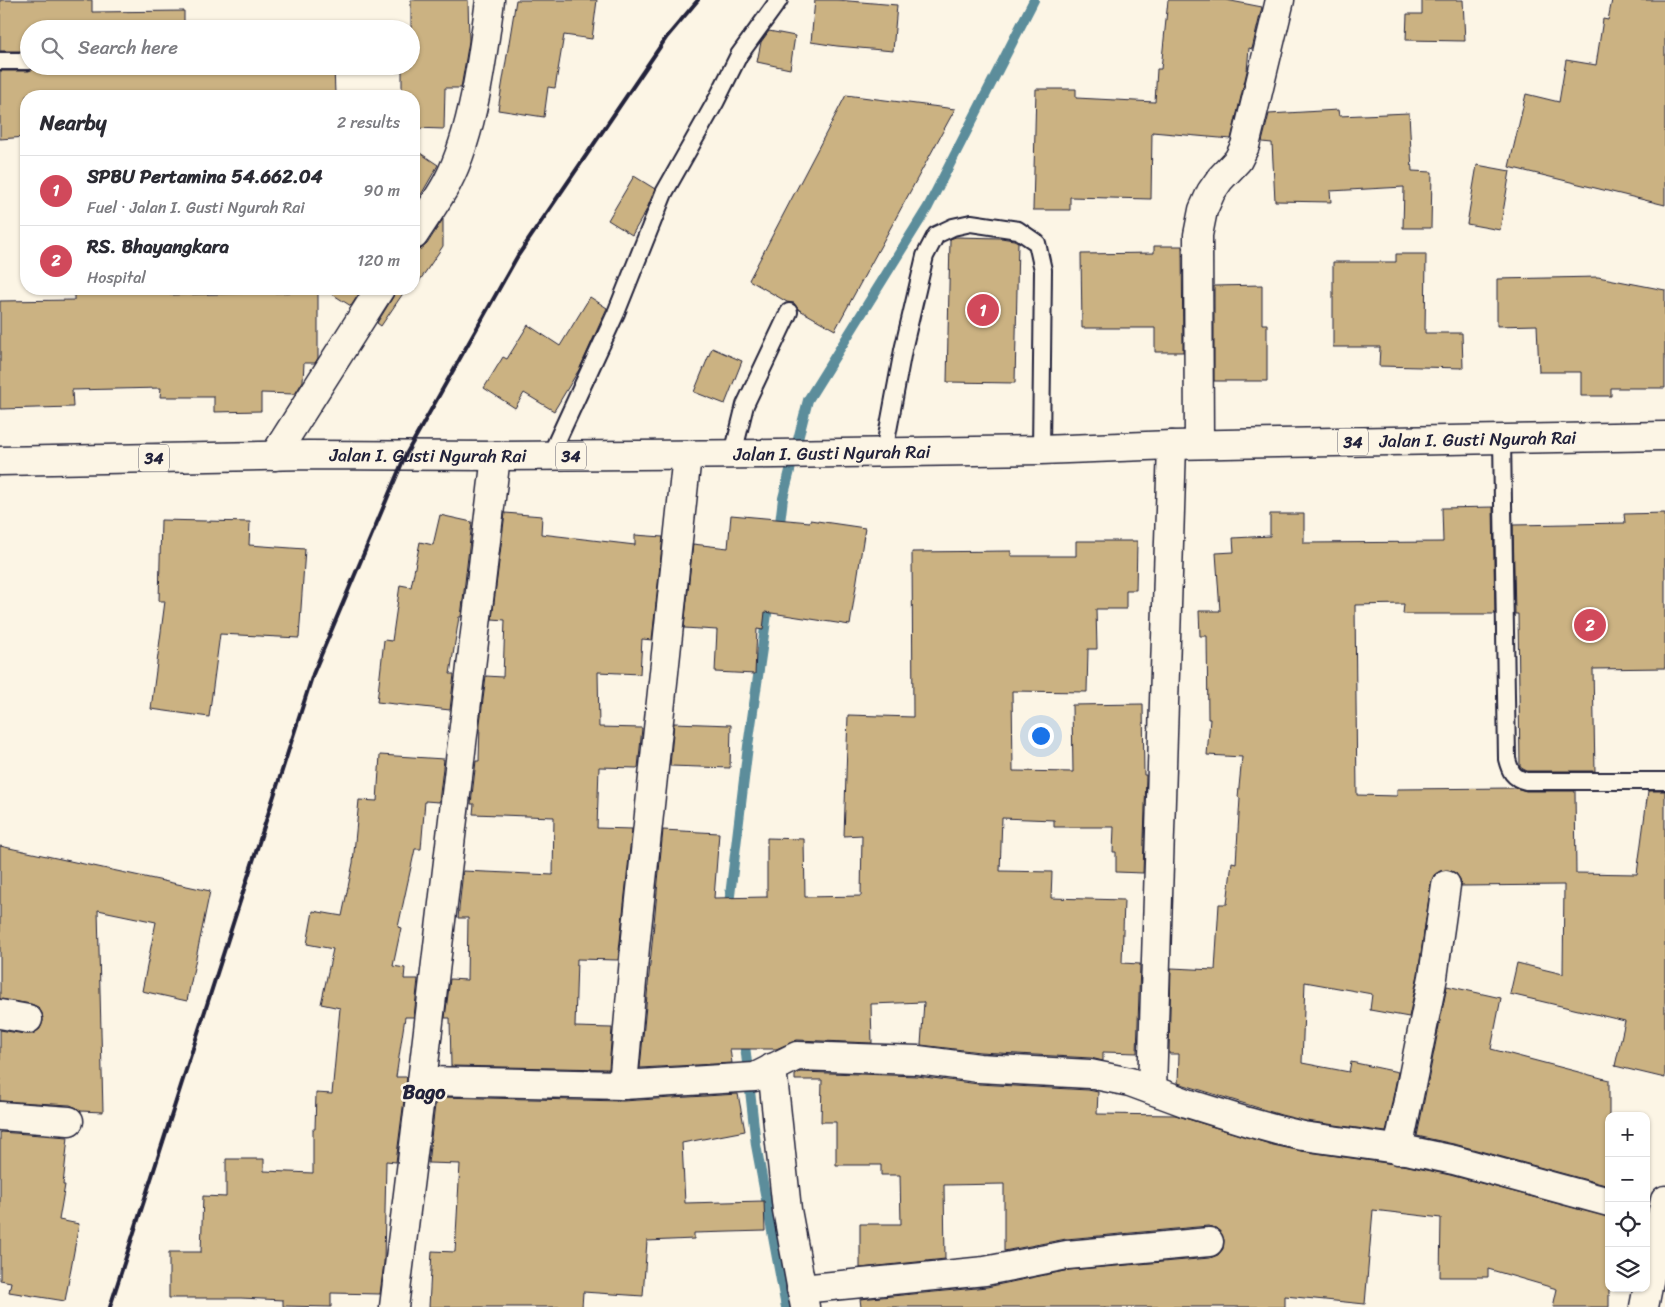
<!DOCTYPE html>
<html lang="en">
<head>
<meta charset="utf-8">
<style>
  :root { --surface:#fff; --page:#f7f7f7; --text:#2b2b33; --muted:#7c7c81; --line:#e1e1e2; --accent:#d1495b }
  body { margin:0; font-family:Sriracha,sans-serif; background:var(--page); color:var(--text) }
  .controls { position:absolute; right:15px; bottom:15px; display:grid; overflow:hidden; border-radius:10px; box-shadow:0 1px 4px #0004 }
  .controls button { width:45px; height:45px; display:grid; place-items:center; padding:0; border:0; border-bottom:1px solid var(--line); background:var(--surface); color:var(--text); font:25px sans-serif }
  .you { position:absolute; left:1040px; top:735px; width:18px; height:18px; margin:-12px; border:4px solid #fff; border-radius:50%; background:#1a73e8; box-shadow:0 0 0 8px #1a73e833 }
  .badge { display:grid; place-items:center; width:32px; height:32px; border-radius:50%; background:var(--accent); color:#fff; font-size:16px; font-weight:700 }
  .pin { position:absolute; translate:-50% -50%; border:2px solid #fff; box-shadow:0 1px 5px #0006 }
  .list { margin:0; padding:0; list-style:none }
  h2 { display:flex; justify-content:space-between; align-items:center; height:65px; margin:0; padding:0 20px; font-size:21px }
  h2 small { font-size:16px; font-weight:400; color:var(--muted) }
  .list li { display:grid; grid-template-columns:32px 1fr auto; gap:15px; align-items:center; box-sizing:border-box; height:70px; padding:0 20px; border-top:1px solid var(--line) }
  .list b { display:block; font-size:19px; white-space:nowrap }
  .list p { margin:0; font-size:16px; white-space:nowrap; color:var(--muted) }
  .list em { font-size:16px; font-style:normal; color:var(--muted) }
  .icon { flex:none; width:28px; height:28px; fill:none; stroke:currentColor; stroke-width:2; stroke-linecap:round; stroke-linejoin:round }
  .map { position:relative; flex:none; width:1665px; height:1307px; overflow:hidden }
  .search { position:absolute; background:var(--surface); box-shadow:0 1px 4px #0004; left:20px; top:20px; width:400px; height:55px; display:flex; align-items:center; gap:12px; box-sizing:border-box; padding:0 18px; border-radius:28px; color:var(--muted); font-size:19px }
  .panel { position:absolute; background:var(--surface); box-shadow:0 1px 4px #0004; left:20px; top:90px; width:400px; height:205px; border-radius:20px }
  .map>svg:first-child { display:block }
</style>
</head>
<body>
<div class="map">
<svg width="1665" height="1307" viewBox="0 0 1665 1307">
  <rect width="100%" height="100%" fill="#fcf5e5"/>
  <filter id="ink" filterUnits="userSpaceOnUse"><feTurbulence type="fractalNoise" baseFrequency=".02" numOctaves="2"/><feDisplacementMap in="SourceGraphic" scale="10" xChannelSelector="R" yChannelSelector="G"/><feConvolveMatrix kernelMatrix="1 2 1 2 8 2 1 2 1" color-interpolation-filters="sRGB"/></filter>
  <g filter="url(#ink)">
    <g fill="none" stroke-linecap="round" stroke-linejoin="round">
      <g stroke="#5c8d9b" stroke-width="10">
        <path d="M 779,531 L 783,498 L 808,400 L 928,207 L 1034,0"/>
        <path d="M 730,910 L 729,904 L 748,746 L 769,600"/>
        <path d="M 744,1036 L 756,1145 L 786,1307"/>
      </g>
    </g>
    <g fill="#cbb282" stroke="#22223b">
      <path d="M 0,0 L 92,0 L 92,12 L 184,11 L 184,29 L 29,29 L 29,51 L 0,51 Z"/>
      <path d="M 411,0 L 468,0 L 469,41 L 461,88 L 445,88 L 444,129 L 414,128 L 414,96 L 402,96 L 402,66 L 411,66 Z"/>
      <path d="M 516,0 L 597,0 L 592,39 L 564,35 L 555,88 L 548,87 L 544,117 L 498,110 Z"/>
      <path d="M 815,0 L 837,0 L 897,5 L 893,51 L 837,46 L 811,42 Z"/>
      <path d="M 1168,0 L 1226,0 L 1262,7 L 1252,49 L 1249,48 L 1247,71 L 1231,139 L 1152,132 L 1151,199 L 1070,197 L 1070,210 L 1033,210 L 1036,89 L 1076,89 L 1076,98 L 1155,102 L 1157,69 L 1161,69 Z"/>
      <path d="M 1422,0 L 1463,0 L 1465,41 L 1406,40 L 1407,14 L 1422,14 Z"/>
      <path d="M 1612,0 L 1665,0 L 1665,205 L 1509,167 L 1526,94 L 1559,102 L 1566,60 L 1596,65 L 1603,19 L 1608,20 Z"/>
      <path d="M 769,31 L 795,36 L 790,69 L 757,62 L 761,42 Z"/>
      <path d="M 37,66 L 334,66 L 335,94 L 273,96 L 26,96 L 26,137 L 0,139 L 0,71 L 29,71 Z"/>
      <path d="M 846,95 L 955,109 L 835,330 L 798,309 L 794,303 L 787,302 L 749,280 Z"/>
      <path d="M 1338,110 L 1339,116 L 1409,113 L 1412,171 L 1432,172 L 1431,228 L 1403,228 L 1404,187 L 1330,191 L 1331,202 L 1275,201 L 1272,143 L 1262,142 L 1269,114 Z"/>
      <path d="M 414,149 L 438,165 L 414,207 Z"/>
      <path d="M 1477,165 L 1510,171 L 1500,230 L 1467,224 Z"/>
      <path d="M 634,176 L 655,189 L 646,211 L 632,235 L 608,220 Z"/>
      <path d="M 443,219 L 443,246 L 414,289 L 414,251 L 421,249 L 427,244 Z"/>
      <path d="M 956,237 L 1001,238 L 1014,240 L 1018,242 L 1015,383 L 947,382 L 950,239 Z"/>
      <path d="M 1154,246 L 1182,246 L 1183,352 L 1155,352 L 1155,328 L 1082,328 L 1081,254 L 1154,253 Z"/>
      <path d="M 1396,254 L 1426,254 L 1425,333 L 1462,333 L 1463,368 L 1379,366 L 1380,347 L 1333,347 L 1333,262 L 1396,262 Z"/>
      <path d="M 1598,277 L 1665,290 L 1665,388 L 1611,388 L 1611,396 L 1581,396 L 1581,372 L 1539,372 L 1537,325 L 1497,326 L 1497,279 Z"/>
      <path d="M 1262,285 L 1262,324 L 1267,324 L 1267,381 L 1214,381 L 1214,286 Z"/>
      <path d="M 324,289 L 362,289 L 351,306 Z"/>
      <path d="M 395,289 L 406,289 L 381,326 L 377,323 L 393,297 Z"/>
      <path d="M 74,290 L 170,290 L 170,295 L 318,292 L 318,358 L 315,363 L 304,363 L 303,381 L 295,394 L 261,393 L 261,411 L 214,412 L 214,397 L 160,397 L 161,388 L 72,390 L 73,407 L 0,409 L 0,301 L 74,300 Z"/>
      <path d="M 590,297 L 607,308 L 580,368 L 554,411 L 524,393 L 515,408 L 484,388 L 503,357 L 507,359 L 528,325 L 560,346 Z"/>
      <path d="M 712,348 L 742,361 L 725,404 L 694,392 Z"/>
      <path d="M 1493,507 L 1495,614 L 1403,614 L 1404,604 L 1355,605 L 1357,795 L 1397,796 L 1397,789 L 1516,788 L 1526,791 L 1575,791 L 1576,873 L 1637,874 L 1648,791 L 1665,791 L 1665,1078 L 1615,1066 L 1625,1021 L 1510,994 L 1517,963 L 1563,974 L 1564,885 L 1461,886 L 1460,879 L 1456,873 L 1448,870 L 1440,871 L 1434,875 L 1431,883 L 1418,974 L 1409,1017 L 1370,1010 L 1372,994 L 1305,982 L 1302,1063 L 1349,1072 L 1351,1062 L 1398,1072 L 1386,1132 L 1306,1121 L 1281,1115 L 1178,1083 L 1179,1054 L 1169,1054 L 1171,968 L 1215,970 L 1219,904 L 1227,904 L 1232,862 L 1236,863 L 1240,798 L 1238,797 L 1242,757 L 1207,755 L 1210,719 L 1208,719 L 1207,636 L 1200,636 L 1199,611 L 1220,611 L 1216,553 L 1234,552 L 1233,538 L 1270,536 L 1270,514 L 1304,514 L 1304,543 L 1443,542 L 1442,508 Z"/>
      <path d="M 505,513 L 542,516 L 541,534 L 635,545 L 635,535 L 663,537 L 652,640 L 642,639 L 640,674 L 598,672 L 599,727 L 642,728 L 638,768 L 599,767 L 597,828 L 632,829 L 618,960 L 577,959 L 575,1027 L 612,1028 L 609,1069 L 451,1066 L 450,1018 L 445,1018 L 450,979 L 467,980 L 468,918 L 458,918 L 463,871 L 553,875 L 554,817 L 473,814 L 474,804 L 471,804 L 476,761 L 479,761 L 480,723 L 486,676 L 503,677 L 505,620 L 492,619 Z"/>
      <path d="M 1665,513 L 1665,668 L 1593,669 L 1595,771 L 1527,771 L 1523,769 L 1520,767 L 1518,614 L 1515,614 L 1513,525 L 1625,523 L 1624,514 Z"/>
      <path d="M 440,515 L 472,522 L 461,617 L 459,617 L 450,674 L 454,674 L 450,710 L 377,702 L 384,640 L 392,641 L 400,585 L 411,587 L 420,542 L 433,545 Z"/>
      <path d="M 731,515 L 810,522 L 810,520 L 865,528 L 850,625 L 765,612 L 763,630 L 757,629 L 755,674 L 715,672 L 717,630 L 684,628 L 693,544 L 728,548 Z"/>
      <path d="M 161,520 L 250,522 L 249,545 L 305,549 L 299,638 L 220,634 L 209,717 L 151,709 L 165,601 L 159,601 Z"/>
      <path d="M 1076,541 L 1137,541 L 1136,590 L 1126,590 L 1126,609 L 1096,609 L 1097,649 L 1088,649 L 1087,692 L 1012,691 L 1013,771 L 1073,772 L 1072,705 L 1143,704 L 1144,775 L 1146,775 L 1143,873 L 1116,872 L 1116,852 L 1113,852 L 1114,827 L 1054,827 L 1054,820 L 1002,818 L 1000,871 L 1052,872 L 1051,898 L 1124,900 L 1122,963 L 1140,964 L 1137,1053 L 1103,1052 L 1103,1061 L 1091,1058 L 980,1052 L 921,1045 L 924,1002 L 871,1004 L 872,1043 L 797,1040 L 776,1049 L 730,1049 L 732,1063 L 640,1068 L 663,830 L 719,833 L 714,898 L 767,897 L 767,838 L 804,839 L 805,897 L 861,896 L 862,835 L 844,836 L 848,715 L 913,717 L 912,552 L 1011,551 L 1011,556 L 1076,556 Z"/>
      <path d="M 674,723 L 731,725 L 730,768 L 670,766 Z"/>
      <path d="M 380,755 L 444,759 L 439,802 L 425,801 L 421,849 L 415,849 L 398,927 L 401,928 L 393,966 L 405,968 L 404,979 L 418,979 L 414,1017 L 405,1017 L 396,1077 L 407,1077 L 396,1162 L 386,1161 L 384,1263 L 380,1294 L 331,1293 L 331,1307 L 283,1306 L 283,1300 L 241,1298 L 169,1298 L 169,1252 L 201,1252 L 203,1196 L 226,1197 L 226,1159 L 264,1159 L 264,1171 L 313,1173 L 313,1129 L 315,1129 L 316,1093 L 332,1094 L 340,1008 L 321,1004 L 333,949 L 307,944 L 313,911 L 342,916 L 353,863 L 359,800 L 377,801 Z"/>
      <path d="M 0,846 L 210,891 L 187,1001 L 142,991 L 156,922 L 98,910 L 103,1112 L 80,1111 L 77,1108 L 70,1105 L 0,1101 L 0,1030 L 25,1034 L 33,1034 L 40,1029 L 43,1021 L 42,1013 L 38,1007 L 31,1004 L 0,999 Z"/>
      <path d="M 1447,986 L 1501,998 L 1491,1049 L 1609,1080 L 1609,1186 L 1458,1145 L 1417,1136 Z"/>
      <path d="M 800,1072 L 917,1076 L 978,1084 L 1088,1090 L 1098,1092 L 1097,1114 L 1175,1115 L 1273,1145 L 1301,1151 L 1408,1166 L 1450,1175 L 1609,1217 L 1609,1307 L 1553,1307 L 1557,1289 L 1488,1269 L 1488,1277 L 1440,1277 L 1441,1218 L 1373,1210 L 1365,1304 L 1285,1296 L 1285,1307 L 861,1307 L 860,1299 L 987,1287 L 1069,1270 L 1210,1258 L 1218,1255 L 1223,1249 L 1224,1240 L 1221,1233 L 1216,1228 L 1208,1226 L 1066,1239 L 1004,1251 L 1004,1184 L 944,1185 L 945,1259 L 860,1268 L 860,1224 L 901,1224 L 900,1175 L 881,1175 L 881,1165 L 836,1165 L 836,1122 L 821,1122 L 822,1080 L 795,1080 L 795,1075 Z"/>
      <path d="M 738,1094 L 745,1131 L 682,1143 L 685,1203 L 764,1201 L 765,1231 L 694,1233 L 694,1239 L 647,1241 L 643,1296 L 583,1292 L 582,1307 L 429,1307 L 432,1251 L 455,1252 L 460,1164 L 428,1163 L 436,1097 L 623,1101 Z"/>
      <path d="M 0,1132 L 68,1137 L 63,1185 L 65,1185 L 59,1220 L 79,1224 L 65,1301 L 9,1292 L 11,1282 L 0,1280 Z"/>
    </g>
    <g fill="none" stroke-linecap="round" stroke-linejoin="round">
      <g stroke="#22223b" stroke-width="20">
        <g id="lane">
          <path d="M 0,61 L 29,61"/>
          <path d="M 1502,439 L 1507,759 C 1510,771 1513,778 1526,781 L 1665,781"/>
          <path d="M 884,452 L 903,350 L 925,256 L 936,235 L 953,227 L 971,223 L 1018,230 L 1037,243 L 1043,270 L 1041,450"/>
          <path d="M 733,454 L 745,405 L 789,312"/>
          <path d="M 550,456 L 616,313 L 664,193 L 716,101 L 739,55 L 779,0"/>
        </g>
      </g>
      <g stroke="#22223b" stroke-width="31">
        <g id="street">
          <path d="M 414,235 C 425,218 437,201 447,183 C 473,134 483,55 490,0"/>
          <path d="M 1199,444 L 1198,235 L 1203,210 L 1211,192 L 1220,179 L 1238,160 L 1245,146 L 1280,0"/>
          <path d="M 274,456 L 380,289"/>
          <path d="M 0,1014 L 28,1019"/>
          <path d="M 772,1068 L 787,1210 L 805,1307"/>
          <path d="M 422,1081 L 623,1085 L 755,1077 L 797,1056 L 918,1060 L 979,1068 L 1090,1074 L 1130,1082 L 1187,1103 L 1248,1122 L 1277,1130 L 1303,1136 L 1411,1151 L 1454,1160 L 1609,1202"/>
          <path d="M 623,1085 L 635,947 L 687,455"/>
          <path d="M 1152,1089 L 1172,445"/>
          <path d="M 0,1116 L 69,1121"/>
          <path d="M 1398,1150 L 1433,977 L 1446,885"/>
          <path d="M 801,1289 L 985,1271 L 1067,1255 L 1209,1242"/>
          <path d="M 394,1307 L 422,1081 L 496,456"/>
          <path d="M 1644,1307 L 1665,1200"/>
        </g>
      </g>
      <g stroke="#22223b" stroke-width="31">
        <g id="highway">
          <path id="s1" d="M 0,461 L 308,455 L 496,456 L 776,454 L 1041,450 L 1172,445 L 1665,436"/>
        </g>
      </g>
      <use href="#lane" stroke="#fcf5e5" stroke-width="16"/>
      <use href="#street" stroke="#fcf5e5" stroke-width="28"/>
      <use href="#highway" stroke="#fcf5e5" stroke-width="28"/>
      <path stroke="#22223b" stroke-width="4" d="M 110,1307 L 313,674 L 405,456 L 517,257 L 666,38 L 698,0"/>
    </g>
  </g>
  <g text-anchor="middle" stroke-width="5" stroke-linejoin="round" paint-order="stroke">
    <g fill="#fcf5e5" stroke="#63616e" stroke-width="1">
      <rect x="1338" y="428.5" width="30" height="27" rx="4"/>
      <rect x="556" y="442.5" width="30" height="27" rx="4"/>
      <rect x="139" y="444.5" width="30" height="27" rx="4"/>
    </g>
    <g font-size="16" font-weight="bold" fill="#22223b">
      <text x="1353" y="448">34</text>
      <text x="571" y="462">34</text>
      <text x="154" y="464">34</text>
    </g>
    <g font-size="18" fill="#22223b" stroke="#fcf5e5">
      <text dy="6" stroke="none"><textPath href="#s1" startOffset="1478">Jalan I. Gusti Ngurah Rai</textPath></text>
      <text dy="6" stroke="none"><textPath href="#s1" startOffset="832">Jalan I. Gusti Ngurah Rai</textPath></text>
      <text dy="6" stroke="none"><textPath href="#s1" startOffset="428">Jalan I. Gusti Ngurah Rai</textPath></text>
    </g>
    <g font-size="20" font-weight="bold" fill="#22223b" stroke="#fcf5e5">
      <text x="424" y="1099">Bago</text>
    </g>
  </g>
</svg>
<div class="controls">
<button>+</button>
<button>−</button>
<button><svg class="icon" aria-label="locate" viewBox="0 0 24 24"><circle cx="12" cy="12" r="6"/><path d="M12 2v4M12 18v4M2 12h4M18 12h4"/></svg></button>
<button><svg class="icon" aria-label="layers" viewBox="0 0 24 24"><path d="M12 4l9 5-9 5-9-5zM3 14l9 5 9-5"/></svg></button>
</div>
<div class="you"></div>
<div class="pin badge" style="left:983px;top:310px">1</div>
<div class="pin badge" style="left:1590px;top:625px">2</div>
<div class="search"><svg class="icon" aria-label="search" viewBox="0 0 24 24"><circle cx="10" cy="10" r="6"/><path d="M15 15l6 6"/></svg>Search here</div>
<section class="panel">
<h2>Nearby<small>2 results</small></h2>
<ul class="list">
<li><span class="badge">1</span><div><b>SPBU Pertamina 54.662.04</b><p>Fuel · Jalan I. Gusti Ngurah Rai</p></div><em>90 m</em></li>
<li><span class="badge">2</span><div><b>RS. Bhayangkara</b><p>Hospital</p></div><em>120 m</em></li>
</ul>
</section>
</div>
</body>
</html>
